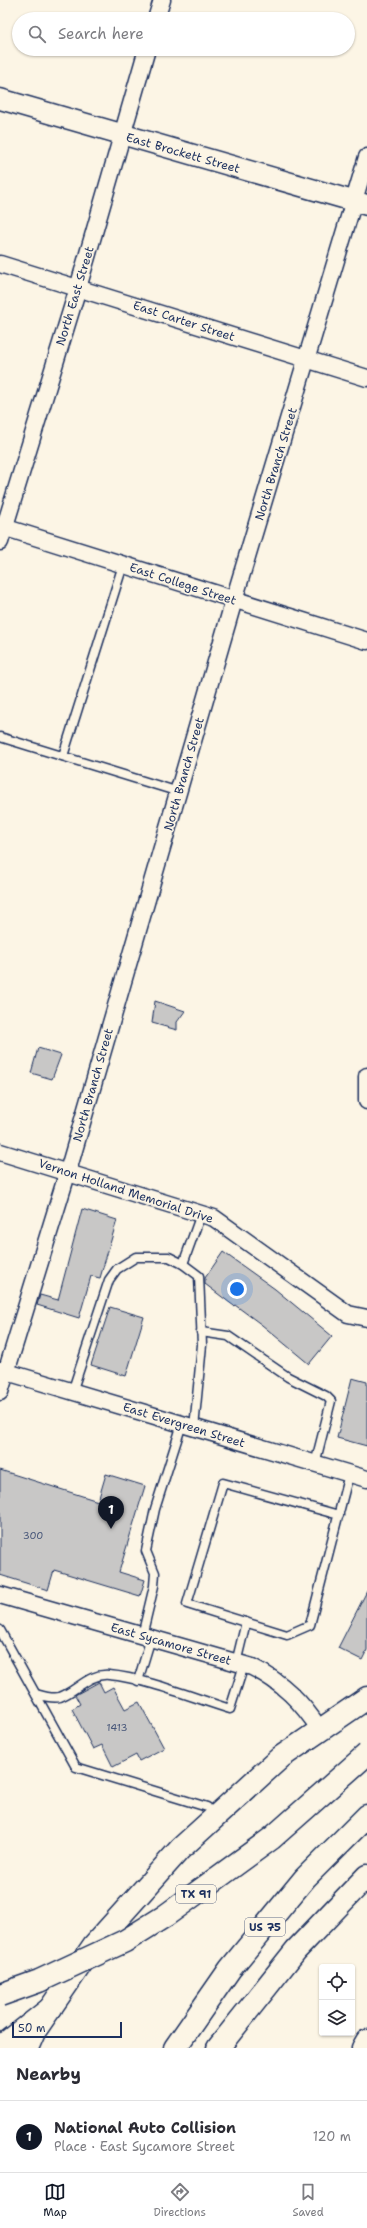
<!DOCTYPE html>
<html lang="en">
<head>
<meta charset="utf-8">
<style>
  :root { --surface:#fff; --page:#f2f2f3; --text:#2b2b33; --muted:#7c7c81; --line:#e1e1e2; --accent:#111827 }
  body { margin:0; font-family:"Shantell Sans",sans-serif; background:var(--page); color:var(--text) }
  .controls { position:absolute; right:12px; bottom:12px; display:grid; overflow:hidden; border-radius:4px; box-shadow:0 1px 3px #0004 }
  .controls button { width:36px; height:36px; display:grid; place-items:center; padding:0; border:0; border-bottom:1px solid var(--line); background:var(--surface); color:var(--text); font:20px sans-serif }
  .scale { position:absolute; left:12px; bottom:10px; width:110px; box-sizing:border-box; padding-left:4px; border:2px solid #1b2f5e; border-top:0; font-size:11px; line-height:14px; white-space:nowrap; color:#1b2f5e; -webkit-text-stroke:3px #fcf5e5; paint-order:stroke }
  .you { position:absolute; left:237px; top:1289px; width:14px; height:14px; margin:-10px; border:3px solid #fff; border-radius:50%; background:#1a73e8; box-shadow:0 0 0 6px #1a73e833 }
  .badge { display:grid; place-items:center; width:26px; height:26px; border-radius:50%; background:var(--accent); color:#fff; font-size:13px; font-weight:700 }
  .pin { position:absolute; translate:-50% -33px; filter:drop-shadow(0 1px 2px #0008) }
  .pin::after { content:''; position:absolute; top:21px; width:14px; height:12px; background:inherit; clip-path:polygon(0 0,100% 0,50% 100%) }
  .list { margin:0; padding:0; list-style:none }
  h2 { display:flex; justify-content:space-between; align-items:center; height:52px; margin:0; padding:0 16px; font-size:17px }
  h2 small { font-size:13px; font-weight:400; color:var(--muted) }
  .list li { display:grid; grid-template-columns:26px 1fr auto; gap:12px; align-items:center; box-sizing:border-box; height:72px; padding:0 16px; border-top:1px solid var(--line) }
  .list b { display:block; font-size:15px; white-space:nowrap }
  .list p { margin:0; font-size:13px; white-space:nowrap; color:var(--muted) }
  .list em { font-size:13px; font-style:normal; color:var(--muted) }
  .icon { flex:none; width:22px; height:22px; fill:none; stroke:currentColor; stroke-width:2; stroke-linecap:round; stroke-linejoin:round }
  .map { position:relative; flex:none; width:367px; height:2048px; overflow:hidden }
  .search { position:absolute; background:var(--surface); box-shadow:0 1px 3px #0004; left:12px; right:12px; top:12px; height:44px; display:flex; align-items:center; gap:10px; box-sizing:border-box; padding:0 14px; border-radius:22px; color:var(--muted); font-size:15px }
  .sheet { height:124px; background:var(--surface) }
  nav { display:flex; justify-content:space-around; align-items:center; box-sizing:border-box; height:56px; border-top:1px solid var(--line); background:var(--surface); font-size:11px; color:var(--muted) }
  nav a { display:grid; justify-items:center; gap:2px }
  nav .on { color:var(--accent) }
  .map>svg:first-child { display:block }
</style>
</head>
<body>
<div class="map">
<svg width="367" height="2048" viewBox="0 0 367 2048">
  <rect width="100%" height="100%" fill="#fcf5e5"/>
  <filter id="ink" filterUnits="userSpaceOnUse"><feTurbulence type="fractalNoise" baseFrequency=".025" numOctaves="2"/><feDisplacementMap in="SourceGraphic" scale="8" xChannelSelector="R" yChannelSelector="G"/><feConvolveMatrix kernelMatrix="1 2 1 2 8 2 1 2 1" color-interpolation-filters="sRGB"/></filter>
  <g filter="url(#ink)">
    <g fill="#c8c7c6" stroke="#1b2f5e">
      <path d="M 155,1001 L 185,1011 L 177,1022 L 177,1030 L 152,1023 Z"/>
      <path d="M 38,1048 L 61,1055 L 52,1079 L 31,1073 Z"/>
      <path d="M 82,1209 L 117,1220 L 100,1278 L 91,1276 L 79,1318 L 37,1305 L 40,1295 L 58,1300 Z"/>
      <path d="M 223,1252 L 275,1289 L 332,1336 L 309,1364 L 262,1325 L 235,1305 L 234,1306 L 205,1284 L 205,1278 Z"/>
      <path d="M 110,1307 L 144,1317 L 126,1376 L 91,1365 Z"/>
      <path d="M 352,1378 L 367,1382 L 367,1446 L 337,1438 Z"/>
      <path d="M 0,1470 L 98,1501 L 106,1474 L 145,1486 L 119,1572 L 145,1580 L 140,1596 L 54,1570 L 48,1590 L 0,1575 Z"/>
      <path d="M 367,1591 L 367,1650 L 362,1660 L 338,1648 Z"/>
      <path d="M 99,1682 L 104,1692 L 113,1687 L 125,1709 L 139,1702 L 164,1748 L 139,1761 L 136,1755 L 113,1767 L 102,1745 L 93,1749 L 72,1709 L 80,1704 L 75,1695 Z"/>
    </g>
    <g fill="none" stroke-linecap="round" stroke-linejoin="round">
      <g stroke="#1b2f5e" stroke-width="11">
        <g id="service">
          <path d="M 0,737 L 179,792"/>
          <path d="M 63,756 L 123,565"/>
          <path d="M 183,1264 L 201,1214"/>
          <path d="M 201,1332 L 228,1336 L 288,1377 L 326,1396 L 331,1401 L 315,1464"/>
          <path d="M 72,1392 L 109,1280 L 117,1269 L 136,1257 L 169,1257 L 183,1264 L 199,1276 L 202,1345 L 194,1428"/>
          <path d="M 339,1515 L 223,1483 L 187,1604 L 287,1635 L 310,1625 L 349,1474"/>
          <path d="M 0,1630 L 76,1767 L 207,1807"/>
          <path d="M 142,1636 L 154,1586 L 155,1573 L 146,1551 L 155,1509 L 182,1424"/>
          <path d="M 236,1663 L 246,1622"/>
          <path d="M 138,1681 L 151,1638"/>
          <path d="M 36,1694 C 43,1696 52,1699 60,1697 C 77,1691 89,1673 109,1675 C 145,1678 194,1698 230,1709 L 244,1665"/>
        </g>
      </g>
      <g stroke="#1b2f5e" stroke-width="19">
        <g id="minor">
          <path d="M 156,19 L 162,0"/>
          <path d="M 0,264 L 367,378"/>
          <path d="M 0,526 L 367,641"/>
          <path d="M 0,542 L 78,288 L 147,49"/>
          <path d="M 367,1076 L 367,1101"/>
          <path d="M 0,1152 L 214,1218 L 348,1314 L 367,1318"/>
          <path d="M 0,1370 L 367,1479"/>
          <path d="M 0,1392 L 68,1171 L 234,600 L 367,157"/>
          <path d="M 0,1595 L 252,1667 C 282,1682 302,1702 320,1730"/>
        </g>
      </g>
      <g stroke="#1b2f5e" stroke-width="23">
        <path id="tertiary" d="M 0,99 L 367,205"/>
      </g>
      <g stroke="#1b2f5e" stroke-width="25">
        <g id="secondary">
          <path d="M 27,2048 L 34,2032 L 94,1945 L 180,1849 L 281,1757 L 367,1698"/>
          <path d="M 363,2048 L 367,2041"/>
        </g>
      </g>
      <g stroke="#1b2f5e" stroke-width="25">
        <path id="primary" d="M 0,2048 L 51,2008"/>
      </g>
      <g stroke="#1b2f5e" stroke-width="25">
        <g id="motorway">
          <path d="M 175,2048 L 230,1969 L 305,1878 L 367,1816"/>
          <path d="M 218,2048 L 296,1950 L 367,1876"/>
        </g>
      </g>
      <use href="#service" stroke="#fcf5e5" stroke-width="8"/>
      <use href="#minor" stroke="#fcf5e5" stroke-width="16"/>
      <use href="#tertiary" stroke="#fcf5e5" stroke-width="20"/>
      <use href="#secondary" stroke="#fcf5e5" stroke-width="22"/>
      <use href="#primary" stroke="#fcf5e5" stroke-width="22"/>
      <use href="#motorway" stroke="#fcf5e5" stroke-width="22"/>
      <g stroke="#1b2f5e" stroke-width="25" stroke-linecap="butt">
        <path id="motorway-bridge" d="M 0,1995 L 39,1981 L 125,1941 L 165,1916 L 272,1838 L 367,1754"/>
      </g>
      <use href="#motorway-bridge" stroke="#fcf5e5" stroke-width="22"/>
    </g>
  </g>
  <g text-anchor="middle" stroke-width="3" stroke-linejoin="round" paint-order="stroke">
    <g font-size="10" fill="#465578">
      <text x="33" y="1539">300</text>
      <text x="117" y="1731">1413</text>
    </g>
    <g fill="#fcf5e5" stroke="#5e6a86" stroke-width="1">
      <rect x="176" y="1885" width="40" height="18" rx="3"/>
      <rect x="245" y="1918" width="40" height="18" rx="3"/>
    </g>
    <g font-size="11" font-weight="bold" fill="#1b2f5e">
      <text x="196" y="1898">TX 91</text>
      <text x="265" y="1931">US 75</text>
    </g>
    <g font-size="12" fill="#1b2f5e" stroke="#fcf5e5">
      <text transform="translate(183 153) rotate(16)" y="4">East Brockett Street</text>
      <text transform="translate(75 296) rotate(-73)" y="4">North East Street</text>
      <text transform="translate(184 321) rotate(18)" y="4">East Carter Street</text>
      <text transform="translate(276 464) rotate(-73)" y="4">North Branch Street</text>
      <text transform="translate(183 584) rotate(18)" y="4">East College Street</text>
      <text transform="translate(184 774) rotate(-74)" y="4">North Branch Street</text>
      <text transform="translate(93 1085) rotate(-74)" y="4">North Branch Street</text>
      <text transform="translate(126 1191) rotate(18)" y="4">Vernon Holland Memorial Drive</text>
      <text transform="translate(184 1425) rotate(17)" y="4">East Evergreen Street</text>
      <text transform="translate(171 1644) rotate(16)" y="4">East Sycamore Street</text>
    </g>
  </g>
</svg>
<div class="controls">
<button><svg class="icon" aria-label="locate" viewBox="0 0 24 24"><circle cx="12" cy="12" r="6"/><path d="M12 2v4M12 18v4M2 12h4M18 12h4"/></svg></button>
<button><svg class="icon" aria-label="layers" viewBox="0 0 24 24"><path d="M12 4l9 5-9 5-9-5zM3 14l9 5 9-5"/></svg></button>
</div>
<div class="scale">50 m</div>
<div class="you"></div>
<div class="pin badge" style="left:111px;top:1529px">1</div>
<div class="search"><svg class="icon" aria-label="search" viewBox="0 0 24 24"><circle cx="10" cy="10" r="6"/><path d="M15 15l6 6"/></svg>Search here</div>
</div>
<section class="sheet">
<h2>Nearby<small></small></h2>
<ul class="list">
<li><span class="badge">1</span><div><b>National Auto Collision</b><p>Place · East Sycamore Street</p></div><em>120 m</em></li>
</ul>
</section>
<nav>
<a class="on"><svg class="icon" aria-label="map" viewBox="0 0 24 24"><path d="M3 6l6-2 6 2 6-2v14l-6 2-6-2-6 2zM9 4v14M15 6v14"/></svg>Map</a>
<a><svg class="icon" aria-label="directions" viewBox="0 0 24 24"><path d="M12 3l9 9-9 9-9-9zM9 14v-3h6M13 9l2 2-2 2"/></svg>Directions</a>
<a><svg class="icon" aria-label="saved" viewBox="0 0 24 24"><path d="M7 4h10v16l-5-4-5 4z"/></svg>Saved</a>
</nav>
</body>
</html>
